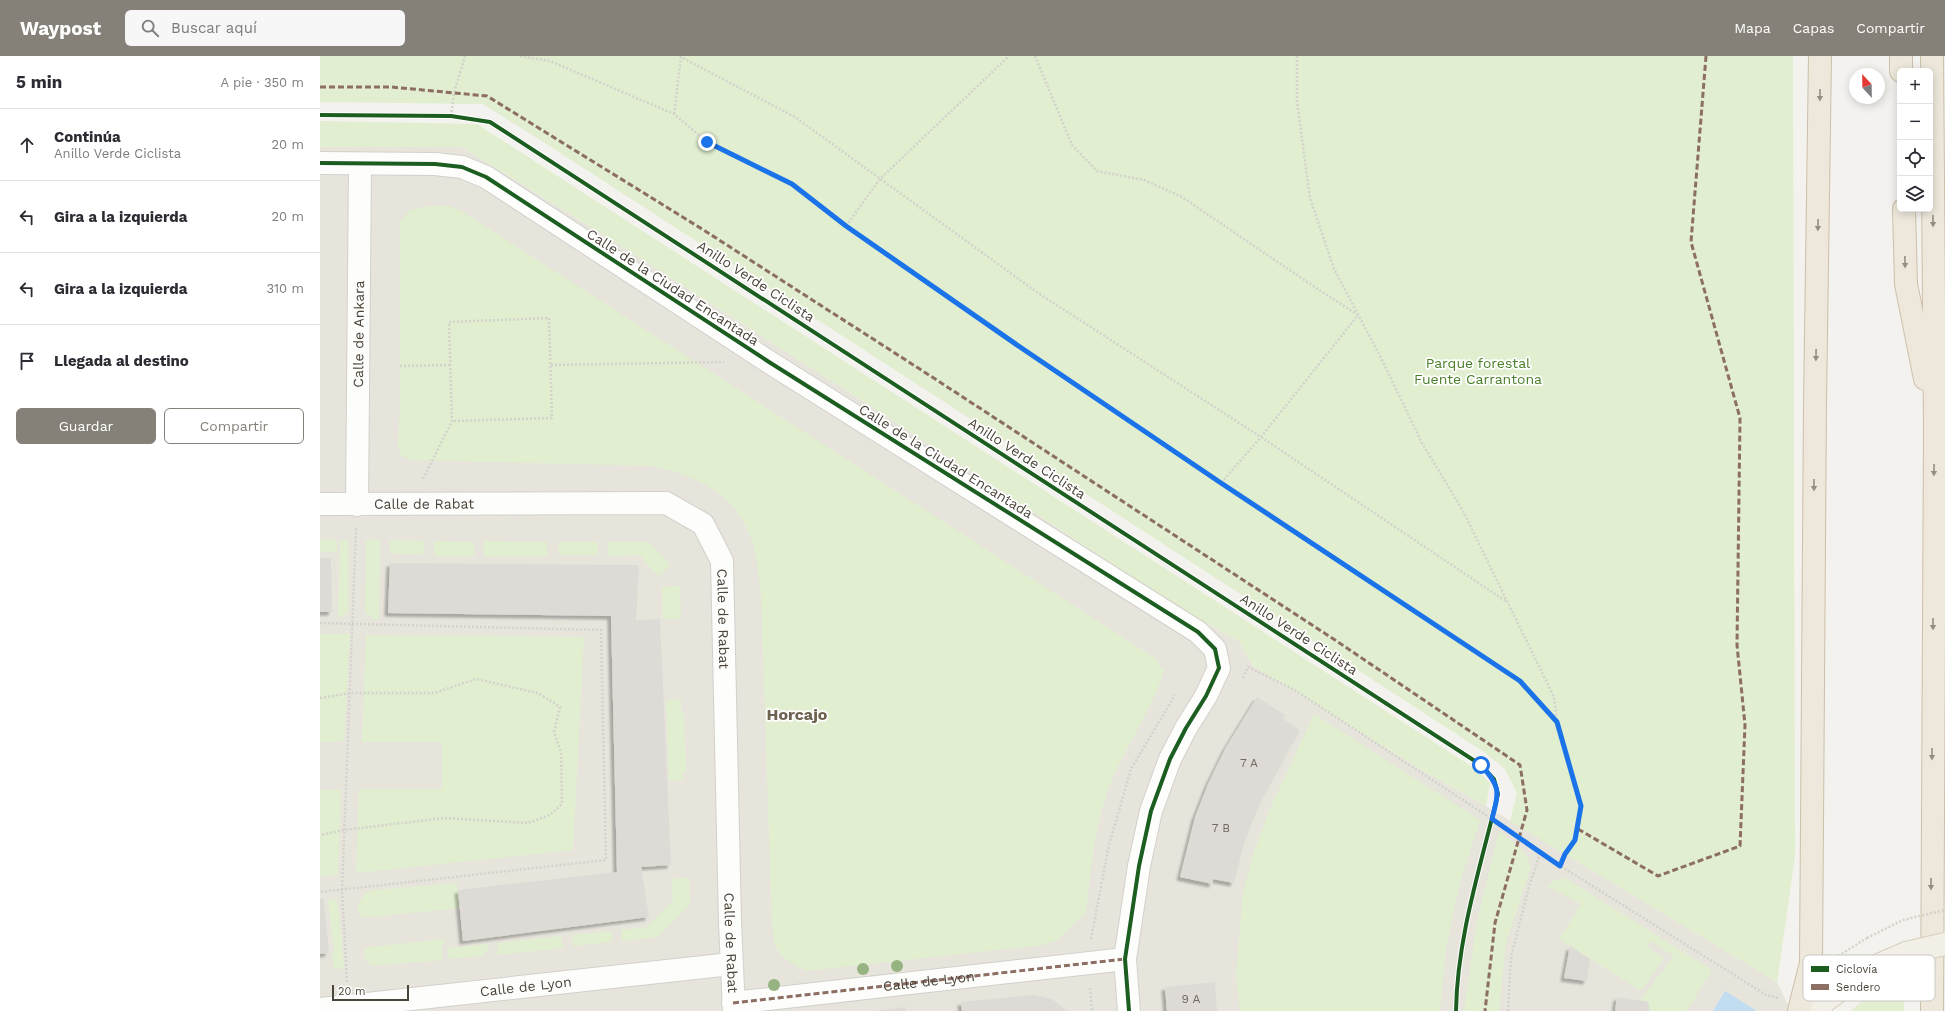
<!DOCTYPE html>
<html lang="es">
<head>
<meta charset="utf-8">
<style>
  :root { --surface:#fff; --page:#f7f7f7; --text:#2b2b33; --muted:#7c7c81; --line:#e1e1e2; --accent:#868178 }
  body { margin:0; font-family:"Work Sans",sans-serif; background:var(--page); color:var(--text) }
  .controls { position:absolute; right:12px; top:12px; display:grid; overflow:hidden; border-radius:6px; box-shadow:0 2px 10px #0003 }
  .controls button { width:36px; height:36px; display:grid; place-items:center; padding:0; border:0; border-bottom:1px solid var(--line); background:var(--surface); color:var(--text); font:20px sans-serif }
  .compass { position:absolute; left:1529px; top:12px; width:36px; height:36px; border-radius:50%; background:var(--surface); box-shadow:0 2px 10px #0003; rotate:338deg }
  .scale { position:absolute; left:12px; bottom:10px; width:77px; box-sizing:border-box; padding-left:4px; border:2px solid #4b4439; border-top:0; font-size:11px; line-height:14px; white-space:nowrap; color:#4b4439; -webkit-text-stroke:3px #fff; paint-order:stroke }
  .stop { position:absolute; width:12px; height:12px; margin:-9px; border:3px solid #1a73e8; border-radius:50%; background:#fff }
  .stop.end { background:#1a73e8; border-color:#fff; box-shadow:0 1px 4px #0008 }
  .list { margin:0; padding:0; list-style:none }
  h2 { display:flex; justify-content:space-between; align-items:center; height:52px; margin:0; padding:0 16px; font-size:17px }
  h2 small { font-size:13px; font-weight:400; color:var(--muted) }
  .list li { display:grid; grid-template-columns:26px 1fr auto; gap:12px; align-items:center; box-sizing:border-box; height:72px; padding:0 16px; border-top:1px solid var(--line) }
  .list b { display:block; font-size:15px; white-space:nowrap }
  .list p { margin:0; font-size:13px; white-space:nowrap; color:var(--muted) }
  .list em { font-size:13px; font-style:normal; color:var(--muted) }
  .actions { display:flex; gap:8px; padding:12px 16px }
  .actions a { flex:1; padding:9px 0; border:1px solid var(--accent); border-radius:6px; text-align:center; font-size:14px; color:var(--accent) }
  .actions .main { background:var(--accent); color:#fff }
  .icon { flex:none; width:22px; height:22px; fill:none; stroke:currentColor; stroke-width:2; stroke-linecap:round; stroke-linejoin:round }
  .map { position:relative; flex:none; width:1625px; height:955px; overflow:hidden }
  header { display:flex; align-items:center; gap:24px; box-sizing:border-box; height:56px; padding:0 20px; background:var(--accent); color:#fff }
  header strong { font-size:19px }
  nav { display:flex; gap:22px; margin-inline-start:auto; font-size:14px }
  .search { width:280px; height:36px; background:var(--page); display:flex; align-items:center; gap:10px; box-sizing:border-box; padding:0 14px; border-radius:6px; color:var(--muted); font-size:15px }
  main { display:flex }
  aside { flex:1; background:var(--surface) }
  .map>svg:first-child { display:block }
</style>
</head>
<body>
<header>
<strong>Waypost</strong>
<div class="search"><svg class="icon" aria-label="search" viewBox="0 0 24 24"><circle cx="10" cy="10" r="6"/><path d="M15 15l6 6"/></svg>Buscar aquí</div>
<nav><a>Mapa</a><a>Capas</a><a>Compartir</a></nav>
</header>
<main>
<aside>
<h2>5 min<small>A pie · 350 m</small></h2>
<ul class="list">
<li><svg class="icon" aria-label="ahead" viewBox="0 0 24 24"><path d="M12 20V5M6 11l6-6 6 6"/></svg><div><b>Continúa</b><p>Anillo Verde Ciclista</p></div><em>20 m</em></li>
<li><svg class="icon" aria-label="left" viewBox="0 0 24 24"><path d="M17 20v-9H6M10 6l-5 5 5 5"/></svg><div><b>Gira a la izquierda</b></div><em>20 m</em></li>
<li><svg class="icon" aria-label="left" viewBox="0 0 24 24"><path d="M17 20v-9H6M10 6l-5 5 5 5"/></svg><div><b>Gira a la izquierda</b></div><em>310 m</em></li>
<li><svg class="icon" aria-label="arrive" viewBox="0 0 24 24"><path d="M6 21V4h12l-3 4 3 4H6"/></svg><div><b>Llegada al destino</b></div></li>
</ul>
<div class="actions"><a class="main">Guardar</a><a>Compartir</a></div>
</aside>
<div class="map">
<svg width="1625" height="955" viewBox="0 0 1625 955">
  <defs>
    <filter id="shadow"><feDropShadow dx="-3.5" dy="3.5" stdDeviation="1" flood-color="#0004"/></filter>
  </defs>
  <rect width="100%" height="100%" fill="#f4f2ee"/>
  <path fill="#e7e4dc" d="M 0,91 L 142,91 L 290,183 L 524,333 L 733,469 L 847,546 L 919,585 L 933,610 L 1100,713 L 1166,750 L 1457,926 L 1469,951 L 1467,955 L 0,955 Z"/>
  <g fill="#e1eecf">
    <path d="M 0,0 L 1473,0 L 1475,801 L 1457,926 L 1190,765 L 1197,737 L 1185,713 L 1164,696 L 228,89 L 163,48 L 0,46 Z"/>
    <path d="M 0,65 L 157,68 L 1157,714 L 1170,727 L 1166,750 L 1100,713 L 933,610 L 919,585 L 847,546 L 733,469 L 524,333 L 290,183 L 142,91 L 0,91 Z"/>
    <path d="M 110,150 L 130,150 L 143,156 L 835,602 L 844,615 C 831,656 805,691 789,731 C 774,771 771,815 766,857 L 737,884 L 724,889 L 486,915 C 459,900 455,900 452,868 L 441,541 C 439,525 438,508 434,492 C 419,439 384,423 334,410 L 92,404 L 81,400 L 78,390 L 80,347 L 80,166 L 90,154 Z"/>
    <path d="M 60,483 L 59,563 L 55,564 L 45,557 L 46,484 Z"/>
    <rect x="0" y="484" width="17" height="12"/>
    <path d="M 20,484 L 28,484 L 28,556 L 24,560 L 18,561 Z"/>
    <path d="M 70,484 L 104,485 L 103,499 L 70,497 Z"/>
    <path d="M 114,485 L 154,486 L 154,500 L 114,500 Z"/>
    <path d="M 164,485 L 227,486 L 227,500 L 164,501 Z"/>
    <path d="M 238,486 L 277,486 L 278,499 L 239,499 Z"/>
    <path d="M 287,486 L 326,486 L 332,489 L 350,509 L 339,521 L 319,499 L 288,500 Z"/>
    <path d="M 360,530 L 361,563 L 343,563 L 342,531 Z"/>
    <path d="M 0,578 L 30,578 L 24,685 L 0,686 Z"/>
    <path d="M 46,579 L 264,581 L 253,794 L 36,817 L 39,733 L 122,733 L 122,686 L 42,686 Z"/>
    <path d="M 361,643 L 361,656 L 364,657 L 366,717 L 362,717 L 363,725 L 349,725 L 346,644 Z"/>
    <path d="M 994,658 L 1160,764 L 1140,827 L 1126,892 L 1120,955 L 920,955 L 916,920 L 923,835 L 933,799 L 949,755 Z"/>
    <path d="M 0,734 L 21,734 L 18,819 L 0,820 Z"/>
    <path d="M 1179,775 C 1193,786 1206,793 1211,811 L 1186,886 L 1179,955 L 1144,955 L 1156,871 Z"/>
    <path d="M 369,821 L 370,848 L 338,881 L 302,885 L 301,874 L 327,871 L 353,845 L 351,823 Z"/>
    <path d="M 1243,822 L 1250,825 L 1392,914 L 1367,955 L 1330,955 L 1328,946 L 1320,944 L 1354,900 L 1331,885 L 1327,891 L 1344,902 L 1321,935 L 1239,883 L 1261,848 L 1227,830 L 1237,823 Z"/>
    <path d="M 137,827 L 140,852 L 42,862 L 37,851 L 44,838 L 53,834 Z"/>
    <path d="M 13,843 L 18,847 L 24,910 L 22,912 L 14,914 L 12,898 L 14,895 L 8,844 Z"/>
    <path d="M 291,875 L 292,886 L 253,890 L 252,879 Z"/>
    <path d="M 241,880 L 243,892 L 177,899 L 176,894 L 179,894 L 177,887 Z"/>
    <path d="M 125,883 L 125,887 L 121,888 L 123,904 L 51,910 L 44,901 L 45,893 L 48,891 Z"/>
    <path d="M 168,888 L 169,896 L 163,896 L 164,900 L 129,903 L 127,892 Z"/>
    <path d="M 1584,925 L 1584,955 L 1531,955 L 1550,938 Z"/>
  </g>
  <path fill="#c0ddf1" d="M 1405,935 L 1437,955 L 1393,955 Z"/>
  <g fill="#dedbd6" filter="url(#shadow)">
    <path d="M 0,502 L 11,502 L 12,556 L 0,556 Z"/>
    <path d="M 70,507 L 319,509 L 316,564 L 340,563 L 351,809 L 321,811 L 329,861 L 143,885 L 138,834 L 297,816 L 291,560 L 68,557 Z"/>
    <path d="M 937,641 L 965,659 L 963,663 L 980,674 L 940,747 L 925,784 L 914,827 L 893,823 L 893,828 L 860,821 L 875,761 L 888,728 L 905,693 Z"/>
    <path d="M 0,843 L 4,843 L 9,897 L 0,898 Z"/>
    <path d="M 1250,890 L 1270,903 L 1267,925 L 1244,922 Z"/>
    <path d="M 895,926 L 897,955 L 847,955 L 845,931 Z"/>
    <path d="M 714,939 L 732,943 L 747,955 L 642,955 L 641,946 Z"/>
    <path d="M 1297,941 L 1328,946 L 1330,955 L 1295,955 Z"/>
    <path d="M 586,951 L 586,955 L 559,955 L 559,954 Z"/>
  </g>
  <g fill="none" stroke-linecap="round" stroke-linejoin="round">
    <g stroke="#d2d0cb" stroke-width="24">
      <g id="minor">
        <path d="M 0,107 L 115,108 L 142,111 L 166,121 L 449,306 L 878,576 L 895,593 L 899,612 L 886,640 L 866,672 L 850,703 L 831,755 L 819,810 L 805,903 L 809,955"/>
        <path id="s1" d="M 0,448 L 346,447 L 383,468 L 402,505 L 410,866 L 414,955"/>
        <path id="s2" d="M 37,449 L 40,108"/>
        <path id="s3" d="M 413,947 L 805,903"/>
        <path id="s4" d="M 0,953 L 411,908"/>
      </g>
    </g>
    <g stroke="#d6cebb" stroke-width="24">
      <path id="major" d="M 1497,955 L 1505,945 L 1549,913"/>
    </g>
    <g stroke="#ccbfa9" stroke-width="24">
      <g id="highway">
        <path d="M 1581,0 L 1581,15"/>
        <path d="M 1612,0 L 1615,375 L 1612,955"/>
        <path d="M 1584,153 L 1586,228 L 1605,323"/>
        <path d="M 1479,955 L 1491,907 L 1495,348 L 1500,0"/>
      </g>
    </g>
    <g stroke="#d3d2cc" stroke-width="2.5" stroke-dasharray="2 2" stroke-linecap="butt">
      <path d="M 200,0 L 230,5 L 354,58 L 387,86 L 472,128 L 526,170 L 701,291 L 901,427 L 1200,625 L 1237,666"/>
      <path d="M 715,0 L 752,89 L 777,115 L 824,124 L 862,141 L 993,230 L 1038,259 L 941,381 L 901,427"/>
      <path d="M 977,0 L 977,46 L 990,142 L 1014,213 L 1060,300 L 1102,387 L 1143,455 L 1234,641 L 1237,666 L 1261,750 L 1255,784 L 1245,798 L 1241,810"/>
      <path d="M 354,58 L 361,1 L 475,61 L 718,237 L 941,381 L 1187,546"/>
      <path d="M 131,60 L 134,37 L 145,0"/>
      <path d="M 526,170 L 560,123 L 689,0"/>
      <path d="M 231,309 L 404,306"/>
      <path d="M 80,310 L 130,309"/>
      <path d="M 103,423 L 132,365 L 129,266 L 229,262 L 232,362 L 132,365"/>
      <path d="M 0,567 L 281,574 L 286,804 L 0,836"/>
      <path d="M 923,622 L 928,611 L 973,633 L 1172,763 L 1220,797 L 1446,939 L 1458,942"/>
      <path d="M 0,642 L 31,637 L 114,637 L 156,623 L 218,637 L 240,651 L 234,676 L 241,697 L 242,748 L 230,759 L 208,767 L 124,762 L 24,774 L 0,779"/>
      <path d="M 771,883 L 789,789 L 811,713 L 855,639"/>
      <path d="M 1515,902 L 1547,882"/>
      <path d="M 27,926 L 22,835 L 36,471"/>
      <path d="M 770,932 L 772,955"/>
      <path d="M 1188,955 L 1191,901 L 1208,834 L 1220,797"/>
    </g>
    <use href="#minor" stroke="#fdfdfc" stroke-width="22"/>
    <use href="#major" stroke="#f2efe6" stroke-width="22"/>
    <use href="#highway" stroke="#ede8db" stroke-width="22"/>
    <g stroke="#d6cebb" stroke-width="24" stroke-linecap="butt">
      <path id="major-bridge" d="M 1549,913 L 1586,897 L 1625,888"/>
    </g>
    <path stroke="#d3d2cc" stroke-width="2.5" stroke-dasharray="2 2" stroke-linecap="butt" d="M 1547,882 L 1583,864 L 1625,854"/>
    <use href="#major-bridge" stroke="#f2efe6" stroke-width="22"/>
    <g stroke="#8d6e63" stroke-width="3" stroke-dasharray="6 3" stroke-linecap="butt">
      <path d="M 0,31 L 71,31 L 167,40 L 382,173 L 609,319 L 1015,584 L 1200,709 L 1207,754 L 1175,867 L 1165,955"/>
      <path d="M 1258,773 L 1338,820 L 1420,790 L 1425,669 L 1417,589 L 1420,362 L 1371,186 L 1386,0"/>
      <path d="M 413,947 L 805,903"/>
    </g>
    <g stroke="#fff" stroke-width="6">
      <g id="cycleway">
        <path d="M 0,59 L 131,60 L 170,66 L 1161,709 L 1174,723 L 1178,738 C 1161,809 1137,882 1136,955"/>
        <path d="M 0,107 L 115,108 L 142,111 L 166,121 L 449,306 L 878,576 L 895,593 L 899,612 L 886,640 L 866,672 L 850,703 L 831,755 L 819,810 L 805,903 L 809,955"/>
      </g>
    </g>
    <use href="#cycleway" stroke="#1b5e20" stroke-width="4"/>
  </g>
  <g fill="#96b382">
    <circle cx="577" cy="910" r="6"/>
    <circle cx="543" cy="913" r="6"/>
    <circle cx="454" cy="929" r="6"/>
  </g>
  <defs><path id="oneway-solid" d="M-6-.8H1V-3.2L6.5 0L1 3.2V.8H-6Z"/></defs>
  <g fill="#948e82">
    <use href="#oneway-solid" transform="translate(1500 39) rotate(91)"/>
    <use href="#oneway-solid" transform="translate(1613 165) rotate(89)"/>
    <use href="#oneway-solid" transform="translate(1498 169) rotate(91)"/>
    <use href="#oneway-solid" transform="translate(1585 206) rotate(89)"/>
    <use href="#oneway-solid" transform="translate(1496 299) rotate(91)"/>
    <use href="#oneway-solid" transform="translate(1614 414) rotate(91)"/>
    <use href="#oneway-solid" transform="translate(1494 429) rotate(90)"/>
    <use href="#oneway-solid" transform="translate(1613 568) rotate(90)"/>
    <use href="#oneway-solid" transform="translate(1612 698) rotate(90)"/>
    <use href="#oneway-solid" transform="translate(1611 828) rotate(90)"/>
  </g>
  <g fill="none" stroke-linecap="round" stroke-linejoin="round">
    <path stroke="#1a73e8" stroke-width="5" d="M 387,86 L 472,128 L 526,170 L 700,291 L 901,427 L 1200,625 L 1237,666 L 1261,750 L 1255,784 L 1245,798 L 1240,810 L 1172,763 C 1179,735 1181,731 1161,709"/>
  </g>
  <g text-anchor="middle" stroke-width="3.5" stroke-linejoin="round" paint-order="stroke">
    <g font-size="12" fill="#706a61">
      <text x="929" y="711">7 A</text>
      <text x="901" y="776">7 B</text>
      <text x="871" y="947">9 A</text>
    </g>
    <g font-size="14" fill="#4b4439" stroke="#fff">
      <text transform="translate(436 225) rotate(33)" y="5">Anillo Verde Ciclista</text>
      <text transform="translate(353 231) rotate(33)" y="5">Calle de la Ciudad Encantada</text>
      <text dy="5" stroke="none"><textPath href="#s2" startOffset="171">Calle de Ankara</textPath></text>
      <text transform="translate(707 402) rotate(33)" y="5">Anillo Verde Ciclista</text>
      <text transform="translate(626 405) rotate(32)" y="5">Calle de la Ciudad Encantada</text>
      <text dy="5" stroke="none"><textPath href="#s1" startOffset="104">Calle de Rabat</textPath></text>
      <text dy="5" stroke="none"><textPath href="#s1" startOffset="488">Calle de Rabat</textPath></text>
      <text transform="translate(979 578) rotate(33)" y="5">Anillo Verde Ciclista</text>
      <text dy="5" stroke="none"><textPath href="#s1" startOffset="812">Calle de Rabat</textPath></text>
      <text dy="5" stroke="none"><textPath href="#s3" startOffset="197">Calle de Lyon</textPath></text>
      <text dy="5" stroke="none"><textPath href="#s4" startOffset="207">Calle de Lyon</textPath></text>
    </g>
    <g font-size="14" fill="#4a7f2a" stroke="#fff">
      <text x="1158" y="312">Parque forestal<tspan x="1158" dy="16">Fuente Carrantona</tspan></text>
    </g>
    <g font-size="16" font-weight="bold" fill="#6e6250" stroke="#fff">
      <text x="477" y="664">Horcajo</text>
    </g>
  </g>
  <rect x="1483" y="899" width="132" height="46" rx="6" fill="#fff" stroke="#c9c7c4" stroke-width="1"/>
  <rect x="1491" y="910" width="18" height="6" fill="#1b5e20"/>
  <rect x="1491" y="928" width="18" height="6" fill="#8d6e63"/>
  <g font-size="11" fill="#4b4439">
    <text x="1516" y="917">Ciclovía</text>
    <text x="1516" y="935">Sendero</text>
  </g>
</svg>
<div class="controls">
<button>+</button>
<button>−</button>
<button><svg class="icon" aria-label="locate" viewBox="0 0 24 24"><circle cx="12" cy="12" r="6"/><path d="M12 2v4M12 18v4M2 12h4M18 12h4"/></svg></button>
<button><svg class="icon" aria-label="layers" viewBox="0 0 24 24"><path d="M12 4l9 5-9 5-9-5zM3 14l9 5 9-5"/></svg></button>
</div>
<svg class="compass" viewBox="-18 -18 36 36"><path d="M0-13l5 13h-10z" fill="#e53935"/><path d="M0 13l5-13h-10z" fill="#7c7c81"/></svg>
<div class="scale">20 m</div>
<div class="stop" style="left:1161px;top:709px"></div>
<div class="stop end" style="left:387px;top:86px"></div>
</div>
</main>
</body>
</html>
